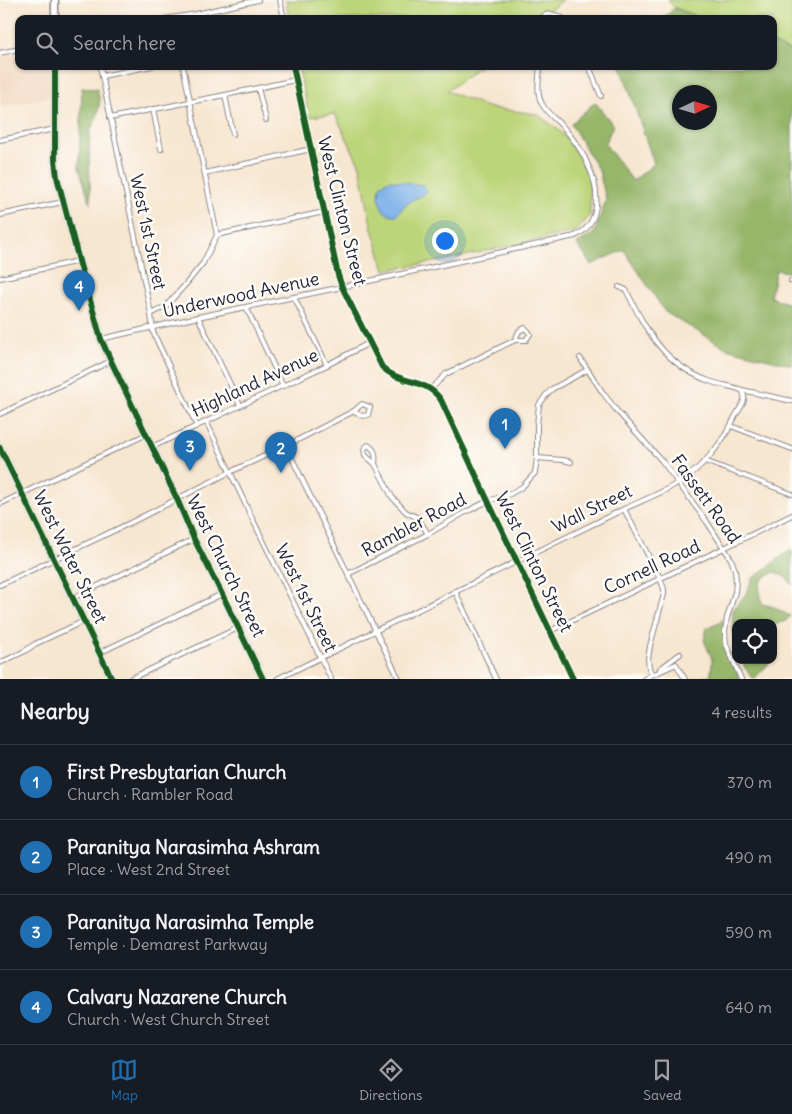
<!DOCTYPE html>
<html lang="en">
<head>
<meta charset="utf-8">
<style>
  :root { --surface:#171b24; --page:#242831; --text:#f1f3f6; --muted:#9ea1a6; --line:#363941; --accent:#1f6fb2 }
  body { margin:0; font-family:Delius,sans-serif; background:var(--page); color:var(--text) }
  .controls { position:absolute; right:15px; bottom:15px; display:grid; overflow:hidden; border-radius:10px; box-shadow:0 1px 4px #0004 }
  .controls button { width:45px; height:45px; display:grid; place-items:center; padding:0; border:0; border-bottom:1px solid var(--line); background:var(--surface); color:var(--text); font:25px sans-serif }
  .compass { position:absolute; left:672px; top:85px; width:45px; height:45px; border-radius:50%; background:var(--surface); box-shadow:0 1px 4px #0004; rotate:86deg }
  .you { position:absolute; left:444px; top:240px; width:18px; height:18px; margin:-12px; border:4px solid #fff; border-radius:50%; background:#1a73e8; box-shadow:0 0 0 8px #1a73e833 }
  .badge { display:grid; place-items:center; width:32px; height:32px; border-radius:50%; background:var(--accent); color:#fff; font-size:16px; font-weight:700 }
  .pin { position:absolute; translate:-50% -41px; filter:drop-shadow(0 1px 2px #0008) }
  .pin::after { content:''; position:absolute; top:26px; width:18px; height:15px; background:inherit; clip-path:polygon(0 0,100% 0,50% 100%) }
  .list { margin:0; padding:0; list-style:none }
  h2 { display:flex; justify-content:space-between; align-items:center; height:65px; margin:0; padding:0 20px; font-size:21px }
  h2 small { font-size:16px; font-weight:400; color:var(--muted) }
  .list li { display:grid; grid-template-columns:32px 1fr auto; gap:15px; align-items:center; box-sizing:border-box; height:75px; padding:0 20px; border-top:1px solid var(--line) }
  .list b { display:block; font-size:19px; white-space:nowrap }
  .list p { margin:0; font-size:16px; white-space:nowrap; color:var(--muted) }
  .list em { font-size:16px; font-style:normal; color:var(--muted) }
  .icon { flex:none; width:28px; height:28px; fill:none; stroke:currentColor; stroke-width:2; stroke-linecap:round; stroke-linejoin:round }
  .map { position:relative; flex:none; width:792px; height:679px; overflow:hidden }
  .search { position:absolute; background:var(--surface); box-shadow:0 1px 4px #0004; left:15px; right:15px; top:15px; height:55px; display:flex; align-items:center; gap:12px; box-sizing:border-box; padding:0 18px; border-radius:10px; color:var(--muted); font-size:19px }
  .sheet { height:365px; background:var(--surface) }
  nav { display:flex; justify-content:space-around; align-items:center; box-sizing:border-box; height:70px; border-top:1px solid var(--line); background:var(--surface); font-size:14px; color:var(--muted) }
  nav a { display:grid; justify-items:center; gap:2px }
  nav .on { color:var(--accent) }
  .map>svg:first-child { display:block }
</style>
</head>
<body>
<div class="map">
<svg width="792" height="679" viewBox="0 0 792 679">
  <rect width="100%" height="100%" fill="#fdfcf7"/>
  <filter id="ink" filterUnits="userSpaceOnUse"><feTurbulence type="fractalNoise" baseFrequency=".02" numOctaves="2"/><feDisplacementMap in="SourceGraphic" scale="10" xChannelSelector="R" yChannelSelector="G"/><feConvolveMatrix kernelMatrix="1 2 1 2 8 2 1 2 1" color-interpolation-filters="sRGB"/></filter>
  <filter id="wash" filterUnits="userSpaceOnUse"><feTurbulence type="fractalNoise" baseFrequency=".0096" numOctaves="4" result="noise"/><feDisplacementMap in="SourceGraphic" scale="20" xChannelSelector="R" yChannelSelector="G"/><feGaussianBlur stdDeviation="1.12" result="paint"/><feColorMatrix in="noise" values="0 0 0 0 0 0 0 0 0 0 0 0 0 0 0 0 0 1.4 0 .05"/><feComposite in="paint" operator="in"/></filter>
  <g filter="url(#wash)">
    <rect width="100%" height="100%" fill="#f7e6d0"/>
    <path fill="#f2d5bd" d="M 19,54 L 19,66 L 49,66 L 49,97 L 0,107 L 0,58 Z"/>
    <g fill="#bdd57a" stroke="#707c5a">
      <path d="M 286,0 L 563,0 L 537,19 L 289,19 Z"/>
      <path d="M 668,0 L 792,0 L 792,52 L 773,43 L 773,19 L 704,19 L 675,8 Z"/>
      <path d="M 298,66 L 480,66 L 447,91 L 490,108 L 537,114 L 560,131 L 569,141 L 590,177 L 590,215 L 577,231 L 441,261 L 385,270 L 372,229 L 360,166 L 335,114 L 309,117 Z"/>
    </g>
    <g fill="#96b66a" stroke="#5c6c52" fill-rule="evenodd">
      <path d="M 675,8 L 704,19 L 662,19 Z"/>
      <path d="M 773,43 L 792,52 L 792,273 L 776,270 L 770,297 L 792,305 L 792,365 L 726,348 L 665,312 L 624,250 L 591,265 L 577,244 L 595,232 L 606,199 L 599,171 L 571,124 L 595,102 L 613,125 L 605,144 L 633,181 L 654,164 L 621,66 L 773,66 ZM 680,92 L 710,92 L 710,122 L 680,122 Z"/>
      <path d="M 82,88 L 97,89 L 100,101 L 97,117 L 90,131 L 89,158 L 91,205 L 79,168 Z"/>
      <path d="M 789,551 L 792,551 L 792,585 L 787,578 L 775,572 L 765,577 L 759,584 L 762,604 L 774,607 L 790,616 L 786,621 L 773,625 L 773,623 L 736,623 L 736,641 L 732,629 L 733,610 L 747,592 L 752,579 Z"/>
      <path d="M 722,619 L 725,645 L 740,679 L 694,679 L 711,675 L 712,659 L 704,640 L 707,628 L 717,624 Z"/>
      <path d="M 742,660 L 771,660 L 765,668 L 753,679 L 745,668 Z"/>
    </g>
    <path fill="#7cb0e9" stroke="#4f6992" d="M 390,180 L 423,185 L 427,191 C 422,198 415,197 409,202 C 404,205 400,211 397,215 C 392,215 388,215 385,212 C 379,206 377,190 382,184 C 384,182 388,181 390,180 Z"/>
  </g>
  <g filter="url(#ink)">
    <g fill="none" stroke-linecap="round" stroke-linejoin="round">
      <g stroke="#8c8486" stroke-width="6">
        <g id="street">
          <path d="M 280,0 L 284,19"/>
          <path d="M 164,19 L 196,14 L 258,0"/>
          <path d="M 540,19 C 549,11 555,14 564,19"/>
          <path d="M 0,53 L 19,49"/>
          <path d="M 100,66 L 151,314 L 153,332 L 197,426"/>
          <path d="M 183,66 L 217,235"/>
          <path d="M 293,66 L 338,275 L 342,287 L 382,367 C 400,385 425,377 441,400 L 488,501 L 573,679"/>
          <path d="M 589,66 L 601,96"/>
          <path d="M 102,76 L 152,66"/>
          <path d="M 258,88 L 266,120"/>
          <path d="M 225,95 L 233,134"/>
          <path d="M 153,109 L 161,149"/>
          <path d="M 110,118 L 225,95 L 295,80"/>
          <path d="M 0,140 L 55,129"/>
          <path d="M 205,173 L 311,149"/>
          <path d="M 0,215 L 63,202"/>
          <path d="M 0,278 L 79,261"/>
          <path d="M 791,281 L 792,281"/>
          <path d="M 619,287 L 626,290 C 646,330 663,364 709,381 C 720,385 731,386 742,390 L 792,401"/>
          <path d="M 294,297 L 327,365"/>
          <path d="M 246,307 L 283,386"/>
          <path d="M 151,314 L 166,306 L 186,284 L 203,263 L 217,235 L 324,212"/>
          <path d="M 198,317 L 240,405"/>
          <path d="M 525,328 L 528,331 L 530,334 L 526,340 L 515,340 L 519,331 Z"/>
          <path d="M 101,339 L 198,317 L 342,287 L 575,236 C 603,223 599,188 588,165 C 583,152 574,140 565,129 C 558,121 547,114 542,104 C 536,94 539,78 540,66"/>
          <path d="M 580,358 L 603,393 L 617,411 L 662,461 L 707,522 L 731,559 L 735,570 L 736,581 L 735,592 L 727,618 L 725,631 L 726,644 L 741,679"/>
          <path d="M 431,389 L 446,374 L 515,340"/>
          <path d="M 362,404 L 370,407 L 368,415 C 362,417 359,415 354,411 Z"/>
          <path d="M 0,414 L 111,361"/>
          <path d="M 206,421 L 251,516 L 331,679"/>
          <path d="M 731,426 L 792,449"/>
          <path d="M 368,445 C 376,450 376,455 375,464 L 365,455 L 364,449 Z"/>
          <path d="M 286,446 L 399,679"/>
          <path d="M 152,447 L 327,365 L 369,343"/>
          <path d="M 537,458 L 563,460 L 571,462"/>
          <path d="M 705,461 L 792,494"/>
          <path d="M 375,464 L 392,497 L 406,512 L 418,518 L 428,534"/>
          <path d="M 0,504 L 145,435"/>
          <path d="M 624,509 L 660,578 L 664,589 L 664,594 L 650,646 L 648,659 L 649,668 L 652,675 L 676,664 L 685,679"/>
          <path d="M 348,574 L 428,534 L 464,513 L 488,501 L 510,494 L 522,487 L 535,473 L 537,458 L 537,425 L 539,405 L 546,395 L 552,389 L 587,370"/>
          <path d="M 0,585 L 132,522 L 230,472 L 286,446 L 354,411"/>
          <path d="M 455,591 L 496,679"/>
          <path d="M 73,598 L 194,539"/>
          <path d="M 550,631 L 724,548 L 792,515"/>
          <path d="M 99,653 L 222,594"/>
          <path d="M 0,663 L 25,651 L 35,644 L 84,621"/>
          <path d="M 660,669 L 680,654"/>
          <path d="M 130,679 L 238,628"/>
          <path d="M 277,679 L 624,509 C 641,501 660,494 676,484 C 703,469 724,441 736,415 C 741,406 748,400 742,390"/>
          <path d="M 644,679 L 653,674"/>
        </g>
      </g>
      <g stroke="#8c8486" stroke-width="9">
        <g id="primary">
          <path d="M 55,19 L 55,0"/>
          <path d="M 55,66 L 55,160 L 57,177 L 79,261 L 101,339 L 111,361 L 177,499 L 194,539 L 222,594 L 263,679"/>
          <path d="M 0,448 L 112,679"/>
        </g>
      </g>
      <use href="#street" stroke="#fff" stroke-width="4"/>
      <use href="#primary" stroke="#fff" stroke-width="6"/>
      <g stroke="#fdfcf7" stroke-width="9">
        <g id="cycleway">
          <path d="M 55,66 L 55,160 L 57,177 L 79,261 L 101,339 L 111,361 L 177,499 L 194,539 L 222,594 L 263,679"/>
          <path d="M 293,66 L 338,275 L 342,287 L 382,367 C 400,385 425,377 441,400 L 488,501 L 573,679"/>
          <path d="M 0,448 L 112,679"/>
        </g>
      </g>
      <use href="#cycleway" stroke="#1b5e20" stroke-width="6"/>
    </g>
  </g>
  <g text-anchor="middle" stroke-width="5" stroke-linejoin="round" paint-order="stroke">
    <g font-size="18" fill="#22223b" stroke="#fdfcf7">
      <text transform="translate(342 211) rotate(76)" y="6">West Clinton Street</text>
      <text transform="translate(148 232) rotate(78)" y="6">West 1st Street</text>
      <text transform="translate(241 295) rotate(-12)" y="6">Underwood Avenue</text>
      <text transform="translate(255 383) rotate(-25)" y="6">Highland Avenue</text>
      <text transform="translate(706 499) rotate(54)" y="6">Fassett Road</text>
      <text transform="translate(592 509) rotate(-26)" y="6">Wall Street</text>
      <text transform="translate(414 525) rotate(-28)" y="6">Rambler Road</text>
      <text transform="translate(70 557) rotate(64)" y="6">West Water Street</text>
      <text transform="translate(534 562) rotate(64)" y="6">West Clinton Street</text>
      <text transform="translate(226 566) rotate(64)" y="6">West Church Street</text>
      <text transform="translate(652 567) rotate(-25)" y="6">Cornell Road</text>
      <text transform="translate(306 598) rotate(64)" y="6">West 1st Street</text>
    </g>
  </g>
</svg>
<div class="controls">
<button><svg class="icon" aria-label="locate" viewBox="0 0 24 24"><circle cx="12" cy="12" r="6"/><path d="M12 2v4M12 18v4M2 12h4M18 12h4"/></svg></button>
</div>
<svg class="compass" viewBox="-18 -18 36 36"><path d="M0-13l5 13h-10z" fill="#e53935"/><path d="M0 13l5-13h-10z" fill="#9ea1a6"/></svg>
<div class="you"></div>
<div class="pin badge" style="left:505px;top:449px">1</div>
<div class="pin badge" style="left:281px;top:473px">2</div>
<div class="pin badge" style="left:190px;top:471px">3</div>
<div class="pin badge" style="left:79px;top:311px">4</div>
<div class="search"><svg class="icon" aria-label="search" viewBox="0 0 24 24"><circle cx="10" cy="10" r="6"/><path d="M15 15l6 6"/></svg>Search here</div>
</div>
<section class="sheet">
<h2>Nearby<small>4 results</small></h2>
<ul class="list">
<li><span class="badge">1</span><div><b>First Presbytarian Church</b><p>Church · Rambler Road</p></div><em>370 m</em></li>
<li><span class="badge">2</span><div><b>Paranitya Narasimha Ashram</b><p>Place · West 2nd Street</p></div><em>490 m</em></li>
<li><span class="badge">3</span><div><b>Paranitya Narasimha Temple</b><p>Temple · Demarest Parkway</p></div><em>590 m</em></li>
<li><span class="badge">4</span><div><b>Calvary Nazarene Church</b><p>Church · West Church Street</p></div><em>640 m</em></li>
</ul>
</section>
<nav>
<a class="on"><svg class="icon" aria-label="map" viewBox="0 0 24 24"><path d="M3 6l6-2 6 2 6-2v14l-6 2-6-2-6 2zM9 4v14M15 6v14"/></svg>Map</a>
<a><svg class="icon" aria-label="directions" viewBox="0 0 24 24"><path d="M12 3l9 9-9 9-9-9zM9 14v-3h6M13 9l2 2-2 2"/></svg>Directions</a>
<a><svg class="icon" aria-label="saved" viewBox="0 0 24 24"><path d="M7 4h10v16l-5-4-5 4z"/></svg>Saved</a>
</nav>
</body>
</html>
